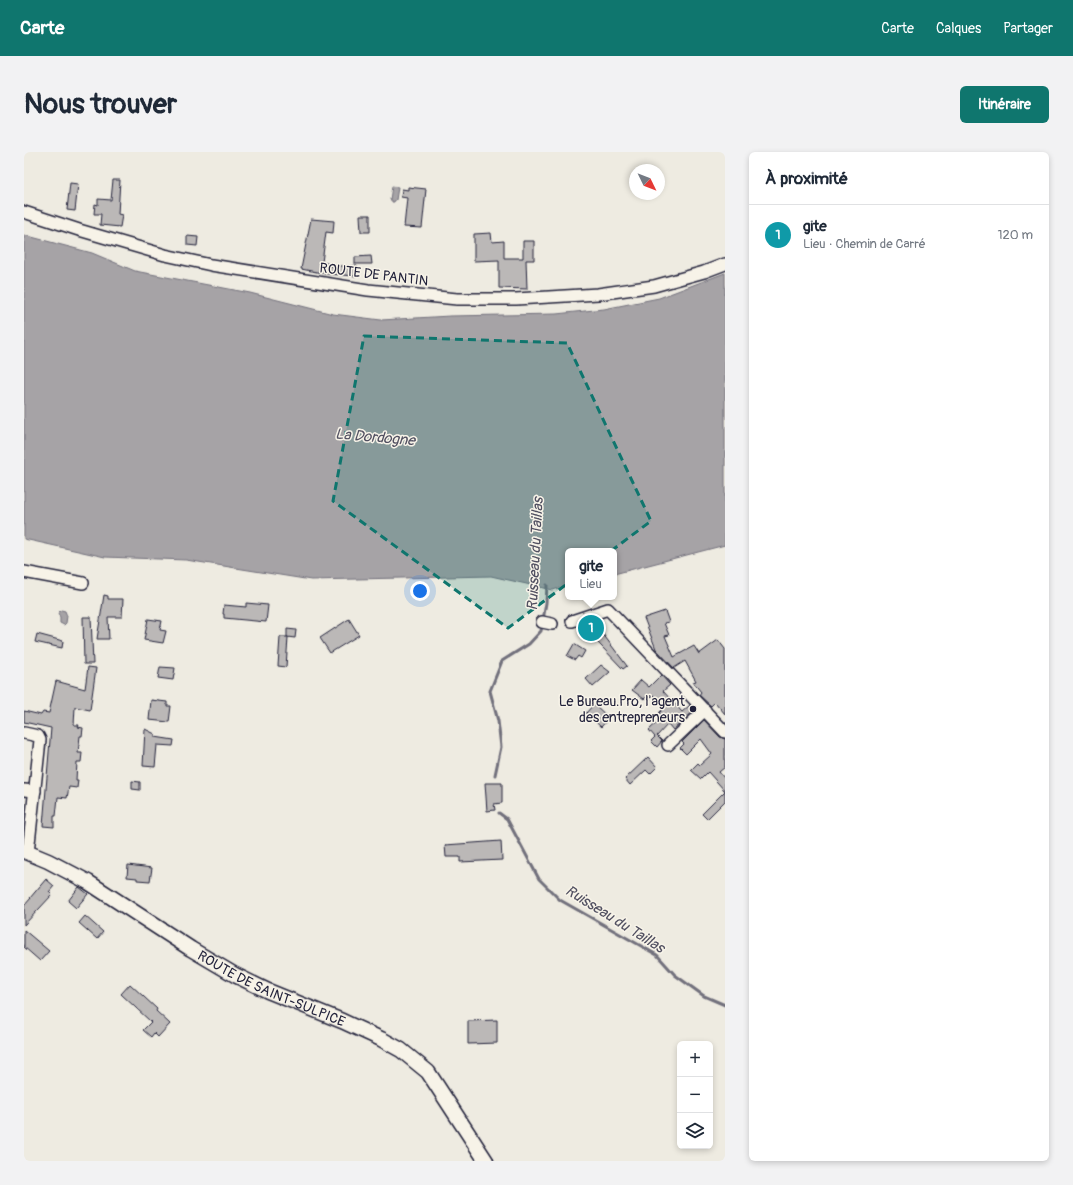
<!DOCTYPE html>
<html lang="fr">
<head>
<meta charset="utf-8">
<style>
  :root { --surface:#fff; --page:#f2f2f3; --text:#1f2937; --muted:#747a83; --line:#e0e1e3; --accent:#0f766e }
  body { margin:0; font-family:Pangolin,sans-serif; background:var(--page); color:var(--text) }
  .controls { position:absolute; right:12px; bottom:12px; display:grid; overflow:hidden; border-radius:6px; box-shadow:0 2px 6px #0003 }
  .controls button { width:36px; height:36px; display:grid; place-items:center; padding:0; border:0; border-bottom:1px solid var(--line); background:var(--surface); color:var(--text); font:20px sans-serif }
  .compass { position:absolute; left:605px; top:12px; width:36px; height:36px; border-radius:50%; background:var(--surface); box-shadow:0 2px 6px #0003; rotate:133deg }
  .you { position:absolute; left:396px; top:439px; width:14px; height:14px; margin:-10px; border:3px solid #fff; border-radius:50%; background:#1a73e8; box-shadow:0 0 0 6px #1a73e833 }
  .badge { display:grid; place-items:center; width:26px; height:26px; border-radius:50%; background:var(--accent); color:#fff; font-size:13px; font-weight:700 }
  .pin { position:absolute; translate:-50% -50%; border:2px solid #fff; box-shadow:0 1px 4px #0006 }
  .popup { position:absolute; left:541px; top:396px; width:52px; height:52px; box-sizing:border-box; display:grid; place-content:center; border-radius:6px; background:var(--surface); filter:drop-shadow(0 1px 3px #0005); font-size:13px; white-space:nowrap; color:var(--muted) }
  .popup b { font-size:15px; color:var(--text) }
  .popup::after { content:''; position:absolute; left:50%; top:100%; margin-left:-8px; border:8px solid transparent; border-top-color:var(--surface) }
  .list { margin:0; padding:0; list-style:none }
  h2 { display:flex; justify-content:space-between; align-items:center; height:52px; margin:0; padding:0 16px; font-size:17px }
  h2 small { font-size:13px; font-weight:400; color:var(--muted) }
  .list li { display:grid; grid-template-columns:26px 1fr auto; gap:12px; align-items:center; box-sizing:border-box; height:60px; padding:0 16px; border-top:1px solid var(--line) }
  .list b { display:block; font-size:15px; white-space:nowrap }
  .list p { margin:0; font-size:13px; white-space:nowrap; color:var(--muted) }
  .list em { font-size:13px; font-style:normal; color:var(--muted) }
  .icon { flex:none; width:22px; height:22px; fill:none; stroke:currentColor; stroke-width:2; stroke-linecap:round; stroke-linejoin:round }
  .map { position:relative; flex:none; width:701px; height:1009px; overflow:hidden; border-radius:6px }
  header { display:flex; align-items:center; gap:24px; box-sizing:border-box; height:56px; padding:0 20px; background:var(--accent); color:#fff }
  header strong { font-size:19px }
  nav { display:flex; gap:22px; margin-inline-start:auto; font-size:14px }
  .intro { display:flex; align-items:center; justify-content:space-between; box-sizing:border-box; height:96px; padding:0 24px }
  h1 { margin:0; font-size:28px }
  .button { padding:10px 18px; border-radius:6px; background:var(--accent); color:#fff; font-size:14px; font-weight:700 }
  main { display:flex; gap:24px; padding:0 24px }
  aside { flex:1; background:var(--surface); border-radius:6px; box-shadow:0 2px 6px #0003 }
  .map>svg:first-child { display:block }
</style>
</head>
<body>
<header>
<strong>Carte</strong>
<nav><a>Carte</a><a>Calques</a><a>Partager</a></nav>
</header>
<div class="intro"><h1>Nous trouver</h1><a class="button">Itinéraire</a></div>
<main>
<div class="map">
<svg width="701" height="1009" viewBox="0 0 701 1009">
  <rect width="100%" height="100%" fill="#eeebe1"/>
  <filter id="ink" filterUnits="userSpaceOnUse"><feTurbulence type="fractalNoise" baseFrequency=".025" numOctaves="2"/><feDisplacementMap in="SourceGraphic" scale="8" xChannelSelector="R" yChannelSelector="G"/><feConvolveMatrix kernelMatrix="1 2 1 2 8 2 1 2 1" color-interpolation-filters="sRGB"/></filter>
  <g filter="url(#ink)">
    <g fill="#a6a3a6" stroke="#716f7b">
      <path d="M 368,34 L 374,35 L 372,48 L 371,48 L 370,50 L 368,50 L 368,48 L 366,48 Z"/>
      <path d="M 0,83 L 68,101 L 111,119 L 226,141 L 309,162 L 357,168 L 426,164 L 532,162 L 580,157 L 635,146 L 701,121 L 701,393 L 590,422 L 590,399 L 544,399 L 544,433 L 529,438 L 467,424 L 287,428 L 162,408 L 81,405 L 0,387 Z"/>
      <path d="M 37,458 L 41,459 L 43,464 L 42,471 L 40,473 L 36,471 L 36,465 L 34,461 Z"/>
    </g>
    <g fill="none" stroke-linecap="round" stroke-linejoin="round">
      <g stroke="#716f7b" stroke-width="3">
        <path d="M 471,623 L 477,595 L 474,569 L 466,539 L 478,509 L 505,492 L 517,479 L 522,451 L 523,433"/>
        <path d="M 475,661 L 483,667 L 515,727 L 536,748 L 633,803 L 651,823 L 680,844 L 701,853"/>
      </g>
    </g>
    <g fill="#bbb8b7" stroke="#22223b">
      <path d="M 89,28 L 96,28 L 94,62 L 98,63 L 96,75 L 76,73 L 77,62 L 70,62 L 71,52 L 74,53 L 74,47 L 87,48 Z"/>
      <path d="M 46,31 L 54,32 L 51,59 L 43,58 Z"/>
      <path d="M 384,35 L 402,37 L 398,76 L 380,75 L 383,46 L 377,45 L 378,37 L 384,38 Z"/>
      <path d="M 336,63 L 346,63 L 346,80 L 337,80 Z"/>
      <path d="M 287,67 L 310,69 L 309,81 L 302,80 L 298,110 L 306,112 L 305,114 L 333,114 L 332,124 L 303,122 L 277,117 Z"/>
      <path d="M 467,81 L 468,90 L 480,89 L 480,106 L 499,106 L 499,89 L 510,89 L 510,108 L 502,108 L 503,137 L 475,136 L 475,108 L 450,109 L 450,82 Z"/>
      <path d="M 163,84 L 174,85 L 173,94 L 163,93 Z"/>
      <path d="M 347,104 L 348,112 L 331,112 L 331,105 Z"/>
      <path d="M 80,443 L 84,444 L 84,447 L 99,447 L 98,465 L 84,465 L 85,487 L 73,487 Z"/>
      <path d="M 222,451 L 244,453 L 242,470 L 200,466 L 200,462 L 199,462 L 200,453 L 222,455 Z"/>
      <path d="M 641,459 L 645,470 L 640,471 L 645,483 L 641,484 L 650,505 L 670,494 L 675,502 L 694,488 L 701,497 L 701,562 L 691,550 L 687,554 L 675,543 L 677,540 L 669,530 L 672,529 L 661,509 L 650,516 L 632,497 L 620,466 Z"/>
      <path d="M 59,465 L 67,465 L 69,512 L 60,512 Z"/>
      <path d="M 124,467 L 138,469 L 136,478 L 142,479 L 139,491 L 120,488 Z"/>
      <path d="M 325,467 L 335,483 L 306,501 L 296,486 Z"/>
      <path d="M 569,469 L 603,514 L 599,517 L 557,473 Z"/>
      <path d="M 263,477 L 272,478 L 271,486 L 263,485 Z"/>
      <path d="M 13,482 L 39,489 L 38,496 L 11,490 Z"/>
      <path d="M 256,485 L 264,485 L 262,515 L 254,514 Z"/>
      <path d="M 550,492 L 561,499 L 557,506 L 554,504 L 551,508 L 543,504 Z"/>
      <path d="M 577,513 L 586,520 L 569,535 L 562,527 Z"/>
      <path d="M 64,515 L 72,516 L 66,558 L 51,555 L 50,573 L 55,573 L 54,575 L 59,576 L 58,584 L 56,584 L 54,601 L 58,601 L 57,610 L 53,610 L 52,628 L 54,628 L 53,636 L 45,635 L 43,646 L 34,645 L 32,664 L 30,664 L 30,675 L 19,674 L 27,576 L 0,570 L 0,559 L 17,563 L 19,560 L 25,561 L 32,529 L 61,537 Z"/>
      <path d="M 136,515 L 151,516 L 149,528 L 134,526 Z"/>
      <path d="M 637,523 L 646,533 L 639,539 L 658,560 L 666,553 L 671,558 L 649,578 L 644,572 L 633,584 L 638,589 L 633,595 L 627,589 L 631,585 L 625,578 L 639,565 L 635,561 L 641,555 L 629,543 L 625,548 L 622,545 L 620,547 L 608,538 L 617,528 L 625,535 Z"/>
      <path d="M 127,548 L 143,550 L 143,554 L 147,554 L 145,570 L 125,568 Z"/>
      <path d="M 570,552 L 585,566 L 577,575 L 562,561 Z"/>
      <path d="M 680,568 L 696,585 L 701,587 L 701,615 L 695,620 L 701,627 L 701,649 L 683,667 L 678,662 L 701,639 L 684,620 L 677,627 L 667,618 L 674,611 L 676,613 L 688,602 L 677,587 L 662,602 L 656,596 L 660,592 L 658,590 Z"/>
      <path d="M 121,577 L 131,582 L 131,585 L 150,588 L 149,594 L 133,593 L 131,615 L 119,614 Z"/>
      <path d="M 624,605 L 633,615 L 626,622 L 622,618 L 606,633 L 601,627 Z"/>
      <path d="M 108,629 L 116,630 L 116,638 L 108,637 Z"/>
      <path d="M 461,631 L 478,631 L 478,651 L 470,652 L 471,658 L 463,659 Z"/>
      <path d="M 477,689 L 478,708 L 436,710 L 436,705 L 422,705 L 421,693 Z"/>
      <path d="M 104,713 L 128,716 L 126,729 L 113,728 L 113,726 L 103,725 Z"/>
      <path d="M 22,727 L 30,734 L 25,740 L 28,743 L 0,773 L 0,754 L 7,746 L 6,746 Z"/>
      <path d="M 55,735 L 64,742 L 52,756 L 44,749 Z"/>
      <path d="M 61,764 L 79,780 L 73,787 L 55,771 Z"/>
      <path d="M 0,778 L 25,799 L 16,809 L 0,795 Z"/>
      <path d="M 106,832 L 133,857 L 132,859 L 146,872 L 134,885 L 130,881 L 127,885 L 119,878 L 127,870 L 97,842 Z"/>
      <path d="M 473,868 L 473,891 L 444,892 L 444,869 Z"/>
    </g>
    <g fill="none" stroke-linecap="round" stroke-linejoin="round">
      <g stroke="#22223b" stroke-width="14">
        <g id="minor">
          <path d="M 0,60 L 55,78 L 141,103 L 187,113 L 344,138 L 433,147 L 492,147 L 574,142 L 630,134 L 680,120 L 701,112"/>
          <path d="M 0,420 L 59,431"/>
          <path d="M 548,469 L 584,457 L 701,580"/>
          <path d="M 518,470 L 528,472"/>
          <path d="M 0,581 L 14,584 L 16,588 L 4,701"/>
          <path d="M 644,593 L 681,558"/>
          <path d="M 0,638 L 11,639"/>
        </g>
      </g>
      <g stroke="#22223b" stroke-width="17">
        <g id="major">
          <path id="s1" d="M 0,699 L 24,709 L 64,730 L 167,797 L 211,823 L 244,839 L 318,869 L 357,887 L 377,898 L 404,920 L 462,1009"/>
        </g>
      </g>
      <use href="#minor" stroke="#f7f3e8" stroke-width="11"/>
      <use href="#major" stroke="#f7f3e8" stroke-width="14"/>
    </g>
  </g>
  <path fill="#0f766e" fill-opacity="0.2" stroke="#0f766e" stroke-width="3" stroke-dasharray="8 5" stroke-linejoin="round" d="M 340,184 L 543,191 L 627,369 L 484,476 L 309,349 Z"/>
  <circle fill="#22223b" stroke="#f7f3e8" stroke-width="1.5" cx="669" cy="557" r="4"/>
  <g text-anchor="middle" stroke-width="3" stroke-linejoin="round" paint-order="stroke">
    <g font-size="14" fill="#22223b" stroke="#f7f3e8">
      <text transform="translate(350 122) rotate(7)" y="5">ROUTE DE PANTIN</text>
      <text dy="5" stroke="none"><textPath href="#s1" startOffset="284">ROUTE DE SAINT-SULPICE</textPath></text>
    </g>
    <g font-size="14" fill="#22223b" stroke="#f7f3e8" text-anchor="end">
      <text x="661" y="554">Le Bureau.Pro, l'agent<tspan x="661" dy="16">des entrepreneurs</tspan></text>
    </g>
    <g font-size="15" font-style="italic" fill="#504f60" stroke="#f7f3e8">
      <text transform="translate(351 285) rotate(5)" y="5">La Dordogne</text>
      <text transform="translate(511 402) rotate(-87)" y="5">Ruisseau du Taillas</text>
      <text transform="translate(591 767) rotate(32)" y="5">Ruisseau du Taillas</text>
    </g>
  </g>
</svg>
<div class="controls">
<button>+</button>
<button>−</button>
<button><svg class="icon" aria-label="layers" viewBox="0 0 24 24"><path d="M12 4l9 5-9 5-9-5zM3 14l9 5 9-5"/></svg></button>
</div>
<svg class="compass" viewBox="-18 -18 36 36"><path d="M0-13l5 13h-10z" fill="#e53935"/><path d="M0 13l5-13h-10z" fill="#747a83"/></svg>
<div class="you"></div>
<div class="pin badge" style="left:567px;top:476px;background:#0f9aa8">1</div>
<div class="popup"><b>gite</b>Lieu</div>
</div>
<aside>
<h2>À proximité<small></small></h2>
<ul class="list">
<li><span class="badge" style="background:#0f9aa8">1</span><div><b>gite</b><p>Lieu · Chemin de Carré</p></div><em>120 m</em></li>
</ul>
</aside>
</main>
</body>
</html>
